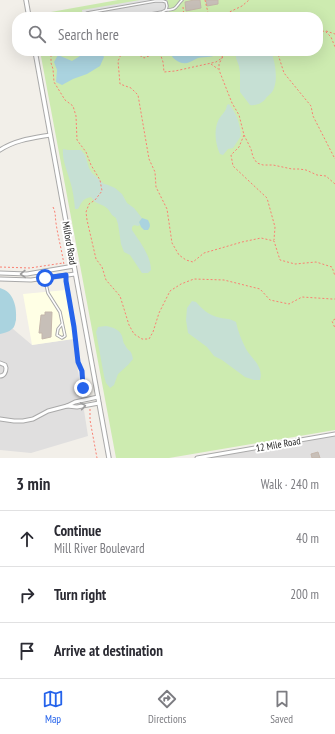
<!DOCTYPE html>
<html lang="en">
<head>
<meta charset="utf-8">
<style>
  :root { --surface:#fff; --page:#f7f7f7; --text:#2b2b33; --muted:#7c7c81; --line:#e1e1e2; --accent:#2563eb }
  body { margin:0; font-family:"PT Sans Narrow",sans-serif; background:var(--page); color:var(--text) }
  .stop { position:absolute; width:12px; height:12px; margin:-9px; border:3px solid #2563eb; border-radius:50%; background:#fff }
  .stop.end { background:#2563eb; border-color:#fff; box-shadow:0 1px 4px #0008 }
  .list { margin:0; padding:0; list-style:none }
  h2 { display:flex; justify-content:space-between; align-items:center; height:52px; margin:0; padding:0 16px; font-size:17px }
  h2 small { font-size:13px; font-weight:400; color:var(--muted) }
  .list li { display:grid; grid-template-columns:26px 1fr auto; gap:12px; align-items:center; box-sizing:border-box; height:56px; padding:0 16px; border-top:1px solid var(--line) }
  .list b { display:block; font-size:15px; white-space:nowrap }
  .list p { margin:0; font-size:13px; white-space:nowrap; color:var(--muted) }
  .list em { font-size:13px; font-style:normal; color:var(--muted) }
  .icon { flex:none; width:22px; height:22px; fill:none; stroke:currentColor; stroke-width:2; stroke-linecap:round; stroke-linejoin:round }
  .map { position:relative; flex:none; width:335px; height:458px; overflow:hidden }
  .search { position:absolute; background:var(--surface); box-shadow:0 4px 16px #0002; left:12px; right:12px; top:12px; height:44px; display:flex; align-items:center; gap:10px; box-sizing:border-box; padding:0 14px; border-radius:16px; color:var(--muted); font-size:15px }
  .sheet { height:220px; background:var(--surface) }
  nav { display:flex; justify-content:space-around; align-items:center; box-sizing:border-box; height:56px; border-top:1px solid var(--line); background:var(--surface); font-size:11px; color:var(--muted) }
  nav a { display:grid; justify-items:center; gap:2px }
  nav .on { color:var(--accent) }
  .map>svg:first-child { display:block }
</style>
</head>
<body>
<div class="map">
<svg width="335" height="458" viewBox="0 0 335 458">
  <rect width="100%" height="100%" fill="#f2efe9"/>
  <g fill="#e0dfdf">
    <path d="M 0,318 L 32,345 L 73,339 L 88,436 L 31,453 L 0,450 Z"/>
    <path d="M 335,434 L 335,458 L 198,458 Z"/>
  </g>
  <path fill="#ffffe5" d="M 66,290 L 73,339 L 32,345 L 23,294 Z"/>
  <path fill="#cdebb0" d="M 118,0 L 335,0 L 335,430 L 169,458 L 116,458 L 40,51 L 318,51 L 318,17 L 34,17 L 34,15 Z"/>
  <g fill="#c6e0d4">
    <path d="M 236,51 L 271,51 C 275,62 278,77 274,88 C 273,92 269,95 266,98 C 263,103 256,106 250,105 L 240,92 L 240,73 L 239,66 L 236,58 Z"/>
    <path d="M 229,104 C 237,114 240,124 241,136 L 233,148 L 228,149 L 223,155 L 220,154 C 215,143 213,126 221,116 C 224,112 226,111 227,105 Z"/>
    <path d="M 63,149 L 68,150 L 81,150 L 85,155 L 89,168 L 92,173 L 104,184 L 108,185 L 115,188 L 122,194 L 127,203 L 134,208 L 142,218 L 139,222 L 140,225 L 138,226 L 134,225 L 132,227 L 132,230 C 140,242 151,256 151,270 L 148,273 L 142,273 L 130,255 L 124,252 L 121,244 L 118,224 L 116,218 L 112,215 L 108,209 L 104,206 L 95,202 L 91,197 C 82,199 82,202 78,209 L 75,209 C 74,199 73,190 70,181 C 67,170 62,160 63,149 Z"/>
    <path d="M 192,301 L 196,302 C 202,309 209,315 217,317 C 226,320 227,317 236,322 C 238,332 242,341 246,349 C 252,359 264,367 260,380 L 254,380 L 245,377 L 222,360 L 214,356 L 207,347 L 188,333 L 186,320 L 187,308 Z"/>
    <path d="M 106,326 C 113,327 120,330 122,336 C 123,339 123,343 125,345 C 129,353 131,348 133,359 L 128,365 L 118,374 L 114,385 L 110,388 L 106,383 L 104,376 L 96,332 L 98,327 Z"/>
  </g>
  <path fill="#e2e2e2" d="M 140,0 L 167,0 L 170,17 L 83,17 L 82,10 Z"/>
  <g fill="#aad3df">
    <path d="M 83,51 L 100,51 L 104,57 L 100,66 L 87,74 L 73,79 L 62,85 L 56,82 L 57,70 L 54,62 L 58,55 L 72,61 L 80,56 Z"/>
    <path d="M 169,51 L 219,51 C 215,59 206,56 198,58 C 195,59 193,61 190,62 C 181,66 172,59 169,51 Z"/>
    <path d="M 142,218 L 148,220 C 150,224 151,226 148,230 L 144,230 L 141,227 L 139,222 Z"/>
    <path d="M 0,288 C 14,292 17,307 16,320 C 15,323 15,327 12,329 C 9,332 4,333 0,334 Z"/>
  </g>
  <g fill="#c7bfb8" stroke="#c4b6ab">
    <path d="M 194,0 L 200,0 L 201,8 L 186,11 L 185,2 Z"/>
    <path d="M 206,0 L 218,0 L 218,4 L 207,6 Z"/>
    <path d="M 45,312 L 52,312 L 51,337 L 42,339 L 42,333 L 39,333 L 41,315 L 45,315 Z"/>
    <path d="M 318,452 L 320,458 L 312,458 L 311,454 Z"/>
  </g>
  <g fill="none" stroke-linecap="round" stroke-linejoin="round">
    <g stroke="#a9a9a9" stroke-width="3.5">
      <g id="service">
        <path d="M 166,10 C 177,10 175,7 182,0"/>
        <path d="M 84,17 L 84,15 L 87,13 L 155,1 L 163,1 L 166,2 L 167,6 L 166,10 L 162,12 L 134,17"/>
        <path d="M 43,271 L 48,293 L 60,312 L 65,336 L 62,338 L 57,335 L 58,329 L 62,324"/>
      </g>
    </g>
    <g stroke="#a9a9a9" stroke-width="5">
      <g id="minor">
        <path d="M 0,150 C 15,140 33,138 50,135"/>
        <path d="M 0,273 L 27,274 L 74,266"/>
        <path d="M 0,279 L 31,280 L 75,274"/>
        <path d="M 0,363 L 5,365 L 6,368 C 6,372 4,376 0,376"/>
        <path d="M 67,406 L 77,407 L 99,403"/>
        <path d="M 0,419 L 14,421 L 23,421 L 33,419 L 48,411 L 67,406 L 75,402 L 98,397"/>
        <path d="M 197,458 L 335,434"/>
      </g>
    </g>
    <g stroke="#a9a9a9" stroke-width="5.5">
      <g id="tertiary">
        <path d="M 26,0 L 29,17"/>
        <path d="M 35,51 L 109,458"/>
      </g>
    </g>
    <g stroke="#fa8072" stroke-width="1" stroke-dasharray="2 2" stroke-linecap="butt">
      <path d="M 205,0 L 209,17"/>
      <path d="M 183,7 L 184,17"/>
      <path d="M 187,17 L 199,15 L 207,17"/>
      <path d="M 219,17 L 242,6 L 249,0"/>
      <path d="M 326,31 L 335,34"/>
      <path d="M 318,32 L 325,31 L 331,37 L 335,47"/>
      <path d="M 50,51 L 51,54 L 51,63 L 53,69 L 54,82 L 65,100 L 73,106 L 76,116 L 77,140 L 86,152 L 91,165 L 100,180 L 102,191 L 95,200 L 89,204 L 86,212 L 87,220 L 96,259 L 102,267 L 106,280 L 120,296 L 129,325 L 134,334 L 142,339 L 149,339 L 153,332 L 159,313 L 170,291 L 181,284 L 194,279 L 224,280 L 260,289 L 270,300 L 289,304 L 302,297 L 332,299 L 335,299"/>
      <path d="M 121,51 L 120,57 L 118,61 L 120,84 L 131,88 L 138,95 L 149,159 L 155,172 L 156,187 L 167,209 L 172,243 L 179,255 L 186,260 L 193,262 L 204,253 L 242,242 L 261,238 L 274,241 L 280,260 L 295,264 L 316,262 L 332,267 L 335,276"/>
      <path d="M 129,51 L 136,53 L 144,58 L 156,53 L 160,53 L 163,51"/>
      <path d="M 228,51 L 222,58 L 219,64 L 219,70 L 232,103 L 239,115 L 244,135 L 239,147 L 231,155 L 233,166 L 267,198 L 275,227 L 274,240"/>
      <path d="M 277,51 L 284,73 L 311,106 L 313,116 L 335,159"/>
      <path d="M 160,53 L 163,62 L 164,72 L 175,71 L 216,62 L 222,58 L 223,51"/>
      <path d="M 211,64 L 218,69"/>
      <path d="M 244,135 L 251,149 L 253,157 L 257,163 L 263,165 L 273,165 L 292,169 L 299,169 L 306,170 L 317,175 L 326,176 L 335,184"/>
      <path d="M 53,207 C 56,213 55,217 56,223 C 58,237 62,251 64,265"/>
      <path d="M 0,267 L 30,268 L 63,263"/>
      <path d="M 66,278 L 66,281 L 74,327 L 79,362 L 82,371 L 83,384 L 87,396"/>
      <path d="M 335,319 L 332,321 L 335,328"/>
      <path d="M 90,409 L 90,420 L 97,458"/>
    </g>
    <use href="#service" stroke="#fff" stroke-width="1.5"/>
    <use href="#minor" stroke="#fff" stroke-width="3"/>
    <use href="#tertiary" stroke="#fff" stroke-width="3.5"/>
  </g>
  <defs><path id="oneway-chevron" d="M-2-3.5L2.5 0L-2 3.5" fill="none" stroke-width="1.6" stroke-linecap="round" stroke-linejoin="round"/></defs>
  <g stroke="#9c9c9c">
    <use href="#oneway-chevron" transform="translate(23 274) rotate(178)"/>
    <use href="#oneway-chevron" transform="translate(83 406) rotate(-9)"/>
  </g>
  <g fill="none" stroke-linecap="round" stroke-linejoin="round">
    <path stroke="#2563eb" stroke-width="5" d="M 45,278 L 66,275 L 66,281 L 74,327 L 78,362 L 82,371 L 83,388"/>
  </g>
  <g text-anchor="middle" stroke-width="4" stroke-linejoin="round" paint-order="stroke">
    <g font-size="10" fill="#222" stroke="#fff">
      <text transform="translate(70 243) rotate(80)" y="4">Milford Road</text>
      <text transform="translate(278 444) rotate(-10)" y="4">12 Mile Road</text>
    </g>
  </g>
</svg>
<div class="stop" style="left:45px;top:278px"></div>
<div class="stop end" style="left:83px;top:388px"></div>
<div class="search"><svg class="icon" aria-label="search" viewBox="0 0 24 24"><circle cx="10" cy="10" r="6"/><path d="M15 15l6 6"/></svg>Search here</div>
</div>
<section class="sheet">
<h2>3 min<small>Walk · 240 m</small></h2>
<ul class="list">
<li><svg class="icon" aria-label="ahead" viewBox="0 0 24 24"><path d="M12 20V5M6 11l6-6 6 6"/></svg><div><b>Continue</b><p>Mill River Boulevard</p></div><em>40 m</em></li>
<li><svg class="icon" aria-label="right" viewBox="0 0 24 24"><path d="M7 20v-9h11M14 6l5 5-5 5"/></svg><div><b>Turn right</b></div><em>200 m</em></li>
<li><svg class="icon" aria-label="arrive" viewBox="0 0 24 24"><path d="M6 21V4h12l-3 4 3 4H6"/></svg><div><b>Arrive at destination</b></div></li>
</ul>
</section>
<nav>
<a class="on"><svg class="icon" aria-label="map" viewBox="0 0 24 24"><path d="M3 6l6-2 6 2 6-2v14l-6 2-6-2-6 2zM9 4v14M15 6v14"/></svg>Map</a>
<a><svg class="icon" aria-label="directions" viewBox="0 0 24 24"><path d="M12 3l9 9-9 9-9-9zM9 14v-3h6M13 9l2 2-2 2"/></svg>Directions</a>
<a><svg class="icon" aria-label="saved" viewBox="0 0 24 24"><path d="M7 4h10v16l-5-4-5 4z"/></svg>Saved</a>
</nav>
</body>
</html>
